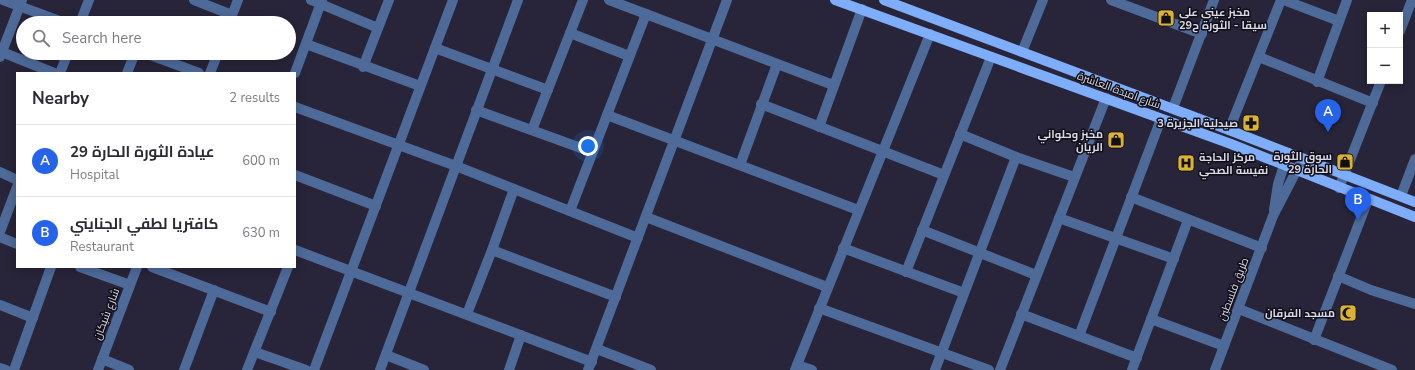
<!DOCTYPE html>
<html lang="en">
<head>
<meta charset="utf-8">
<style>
  :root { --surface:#fff; --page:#f2f2f3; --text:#2b2b33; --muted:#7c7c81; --line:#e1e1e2; --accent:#2563eb }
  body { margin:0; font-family:"Nunito Sans",Cairo,sans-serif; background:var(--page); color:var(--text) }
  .controls { position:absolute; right:12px; top:12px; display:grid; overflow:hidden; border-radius:0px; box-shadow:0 2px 10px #0003 }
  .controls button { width:36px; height:36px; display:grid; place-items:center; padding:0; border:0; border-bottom:1px solid var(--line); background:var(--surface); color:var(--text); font:20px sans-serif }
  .you { position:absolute; left:588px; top:146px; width:14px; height:14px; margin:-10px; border:3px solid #fff; border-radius:50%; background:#1a73e8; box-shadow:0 0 0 6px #1a73e833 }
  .badge { display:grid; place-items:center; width:26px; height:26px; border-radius:50%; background:var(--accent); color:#fff; font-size:13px; font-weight:700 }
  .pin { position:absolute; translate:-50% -33px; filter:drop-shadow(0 1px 2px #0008) }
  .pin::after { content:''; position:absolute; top:21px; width:14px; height:12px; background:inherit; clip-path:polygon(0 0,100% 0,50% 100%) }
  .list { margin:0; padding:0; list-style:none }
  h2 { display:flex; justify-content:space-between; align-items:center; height:52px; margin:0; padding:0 16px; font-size:17px }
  h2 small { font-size:13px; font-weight:400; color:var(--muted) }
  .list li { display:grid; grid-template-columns:26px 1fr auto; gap:12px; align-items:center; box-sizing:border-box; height:72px; padding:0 16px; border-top:1px solid var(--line) }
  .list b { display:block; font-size:15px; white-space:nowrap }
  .list p { margin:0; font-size:13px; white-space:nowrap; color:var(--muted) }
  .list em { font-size:13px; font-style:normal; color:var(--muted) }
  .icon { flex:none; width:22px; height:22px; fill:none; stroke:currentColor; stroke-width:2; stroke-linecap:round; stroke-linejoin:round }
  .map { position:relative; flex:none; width:1415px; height:370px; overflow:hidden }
  .search { position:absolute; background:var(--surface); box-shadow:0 2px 10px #0003; left:16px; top:16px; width:280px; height:44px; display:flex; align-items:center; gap:10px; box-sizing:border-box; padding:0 14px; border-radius:22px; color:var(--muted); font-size:15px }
  .panel { position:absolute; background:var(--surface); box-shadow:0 2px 10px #0003; left:16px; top:72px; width:280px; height:196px; border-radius:0px }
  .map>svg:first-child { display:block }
</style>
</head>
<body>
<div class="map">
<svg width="1415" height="370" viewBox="0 0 1415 370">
  <rect width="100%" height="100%" fill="#282439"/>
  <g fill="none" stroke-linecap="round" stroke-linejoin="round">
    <g stroke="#4e6a99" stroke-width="10">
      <path d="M 3,0 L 65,23"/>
      <path d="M 194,0 L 232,15"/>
      <path d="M 311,0 L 378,28"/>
      <path d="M 609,0 L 646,14"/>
      <path d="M 1111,0 L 1202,34"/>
      <path d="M 1284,0 L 1339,21"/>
      <path d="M 80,23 L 89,0"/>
      <path d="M 229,23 L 238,0"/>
      <path d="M 1400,31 L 1412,0"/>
      <path d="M 570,33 L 629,56"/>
      <path d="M 306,44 L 420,86"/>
      <path d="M 435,48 L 548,90"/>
      <path d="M 2,52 L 54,73"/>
      <path d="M 1022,52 L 1043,0"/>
      <path d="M 145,53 L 199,73"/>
      <path d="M 0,57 L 22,0"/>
      <path d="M 1259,57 L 1373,103"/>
      <path d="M 363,67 L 389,0"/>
      <path d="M 60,73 L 68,53"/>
      <path d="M 127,73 L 135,53"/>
      <path d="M 210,73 L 218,53"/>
      <path d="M 295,73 L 322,0"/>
      <path d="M 1317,82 L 1347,0"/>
      <path d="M 761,104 L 944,175"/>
      <path d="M 295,107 L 456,166 L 638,238"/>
      <path d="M 1173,108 L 1214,0"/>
      <path d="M 476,110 L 592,152"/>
      <path d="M 607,115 L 858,210"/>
      <path d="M 819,127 L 862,9"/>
      <path d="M 532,130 L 583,0"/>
      <path d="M 1229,130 L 1281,0"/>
      <path d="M 960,134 L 1016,157 L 1074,177"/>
      <path d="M 740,165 L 777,64"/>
      <path d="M 0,172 L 17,180"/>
      <path d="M 295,175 L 376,206"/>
      <path d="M 1339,188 L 1381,81"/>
      <path d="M 1401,196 L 1415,159"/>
      <path d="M 1131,197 L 1262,248"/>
      <path d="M 1274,210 L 1278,184 L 1288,153"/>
      <path d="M 570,211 L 646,14 L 833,85"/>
      <path d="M 646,217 L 827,287"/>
      <path d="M 1059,218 L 1174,259"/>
      <path d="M 922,230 L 1036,275"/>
      <path d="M 0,232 L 17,187"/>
      <path d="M 0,237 L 17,244"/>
      <path d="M 843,248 L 964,293"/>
      <path d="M 295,250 L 592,362"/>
      <path d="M 492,250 L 616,297"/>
      <path d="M 80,267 L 130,285"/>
      <path d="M 152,267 L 271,312"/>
      <path d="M 906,272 L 991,57"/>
      <path d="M 1338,276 L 1371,290 L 1415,304"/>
      <path d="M 0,305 L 33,318"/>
      <path d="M 819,308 L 989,370"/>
      <path d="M 1239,309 L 1392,370"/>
      <path d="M 467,314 L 492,250 L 514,189"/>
      <path d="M 1021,314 L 1137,358"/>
      <path d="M 1151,319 L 1224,346"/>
      <path d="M 1079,336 L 1161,119"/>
      <path d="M 1314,340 L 1368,200"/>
      <path d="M 597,349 L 651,370"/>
      <path d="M 255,352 L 306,370"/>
      <path d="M 386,355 L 424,370"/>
      <path d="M 102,359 L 129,370"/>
      <path d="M 797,365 L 812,370"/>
      <path d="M 0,368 L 6,370"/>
      <path d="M 14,370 L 51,267"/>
      <path d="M 98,370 L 137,267"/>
      <path d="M 184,370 L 214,290"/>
      <path d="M 247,370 L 288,267"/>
      <path d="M 314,370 L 453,0"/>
      <path d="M 380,370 L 518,0"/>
      <path d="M 509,370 L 521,335"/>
      <path d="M 588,370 L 727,0"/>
      <path d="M 795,370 L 930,34"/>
      <path d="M 935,370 L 1016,157"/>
      <path d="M 1000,370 L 1106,98"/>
      <path d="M 1132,370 L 1188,220"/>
      <path d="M 1215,370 L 1273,216 L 1303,158"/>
    </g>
    <g stroke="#7eadfa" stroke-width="10">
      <path d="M 835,0 L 1231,144 L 1415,217"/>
      <path d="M 884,0 L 1229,130 L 1415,202"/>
    </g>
  </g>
  <defs>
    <g id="shop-square" transform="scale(0.9)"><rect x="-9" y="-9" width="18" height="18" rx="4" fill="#dbb233" stroke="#100f18"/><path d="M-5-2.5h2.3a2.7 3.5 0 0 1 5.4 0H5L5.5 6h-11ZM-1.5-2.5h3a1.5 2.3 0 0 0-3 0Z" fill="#111"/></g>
    <g id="pharmacy-square" transform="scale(0.9)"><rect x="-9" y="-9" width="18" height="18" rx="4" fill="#dbb233" stroke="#100f18"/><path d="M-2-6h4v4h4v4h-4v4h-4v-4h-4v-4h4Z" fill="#111"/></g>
    <g id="hospital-square" transform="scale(0.9)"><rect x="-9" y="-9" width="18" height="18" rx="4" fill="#dbb233" stroke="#100f18"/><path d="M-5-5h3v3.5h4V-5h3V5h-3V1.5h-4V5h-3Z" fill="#111"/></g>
    <g id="mosque-square" transform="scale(0.9)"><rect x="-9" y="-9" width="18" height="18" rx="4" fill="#dbb233" stroke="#100f18"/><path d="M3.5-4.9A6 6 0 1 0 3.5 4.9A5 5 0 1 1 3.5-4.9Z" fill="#111"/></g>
  </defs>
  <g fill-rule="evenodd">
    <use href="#shop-square" x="1166" y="18"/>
    <use href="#pharmacy-square" x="1251" y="123"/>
    <use href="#shop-square" x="1116" y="140"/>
    <use href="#shop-square" x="1345" y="162"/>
    <use href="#hospital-square" x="1186" y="163"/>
    <use href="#mosque-square" x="1348" y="313"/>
  </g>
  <g text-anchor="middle" stroke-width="3" stroke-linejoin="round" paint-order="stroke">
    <g font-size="11" font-weight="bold" fill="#dad8e6" stroke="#100f18" text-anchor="end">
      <text x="1179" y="16" text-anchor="start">مخبز عيني على<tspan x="1179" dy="13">سيقا - الثورة ح29</tspan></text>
      <text x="1238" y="127">صيدلية الجزيرة 3</text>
      <text x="1103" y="138">مخبز وحلواني<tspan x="1103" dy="13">الريان</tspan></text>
      <text x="1332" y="160">سوق الثورة<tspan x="1332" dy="13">الحارة 29</tspan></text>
      <text x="1199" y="161" text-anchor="start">مركز الحاجة<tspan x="1199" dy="13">نفيسة الصحي</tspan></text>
      <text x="1335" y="317">مسجد الفرقان</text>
    </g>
    <g font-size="11" fill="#dad8e6" stroke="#100f18">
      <text transform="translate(1119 90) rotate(20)" y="4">شارع امبدة العاشرة</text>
      <text transform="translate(1233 289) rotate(-69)" y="4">طريق فلسطين</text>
      <text transform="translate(106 314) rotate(-69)" y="4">شارع شيكان</text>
    </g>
  </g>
</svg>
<div class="controls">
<button>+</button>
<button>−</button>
</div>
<div class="you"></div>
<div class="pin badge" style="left:1328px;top:132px">A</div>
<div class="pin badge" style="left:1358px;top:220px">B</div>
<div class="search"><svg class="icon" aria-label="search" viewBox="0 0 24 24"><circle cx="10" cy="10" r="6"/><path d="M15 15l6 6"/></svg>Search here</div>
<section class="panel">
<h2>Nearby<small>2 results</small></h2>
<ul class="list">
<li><span class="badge">A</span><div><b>عيادة الثورة الحارة 29</b><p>Hospital</p></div><em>600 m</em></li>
<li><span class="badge">B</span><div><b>كافتريا لطفي الجنايني</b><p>Restaurant</p></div><em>630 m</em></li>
</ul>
</section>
</div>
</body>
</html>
